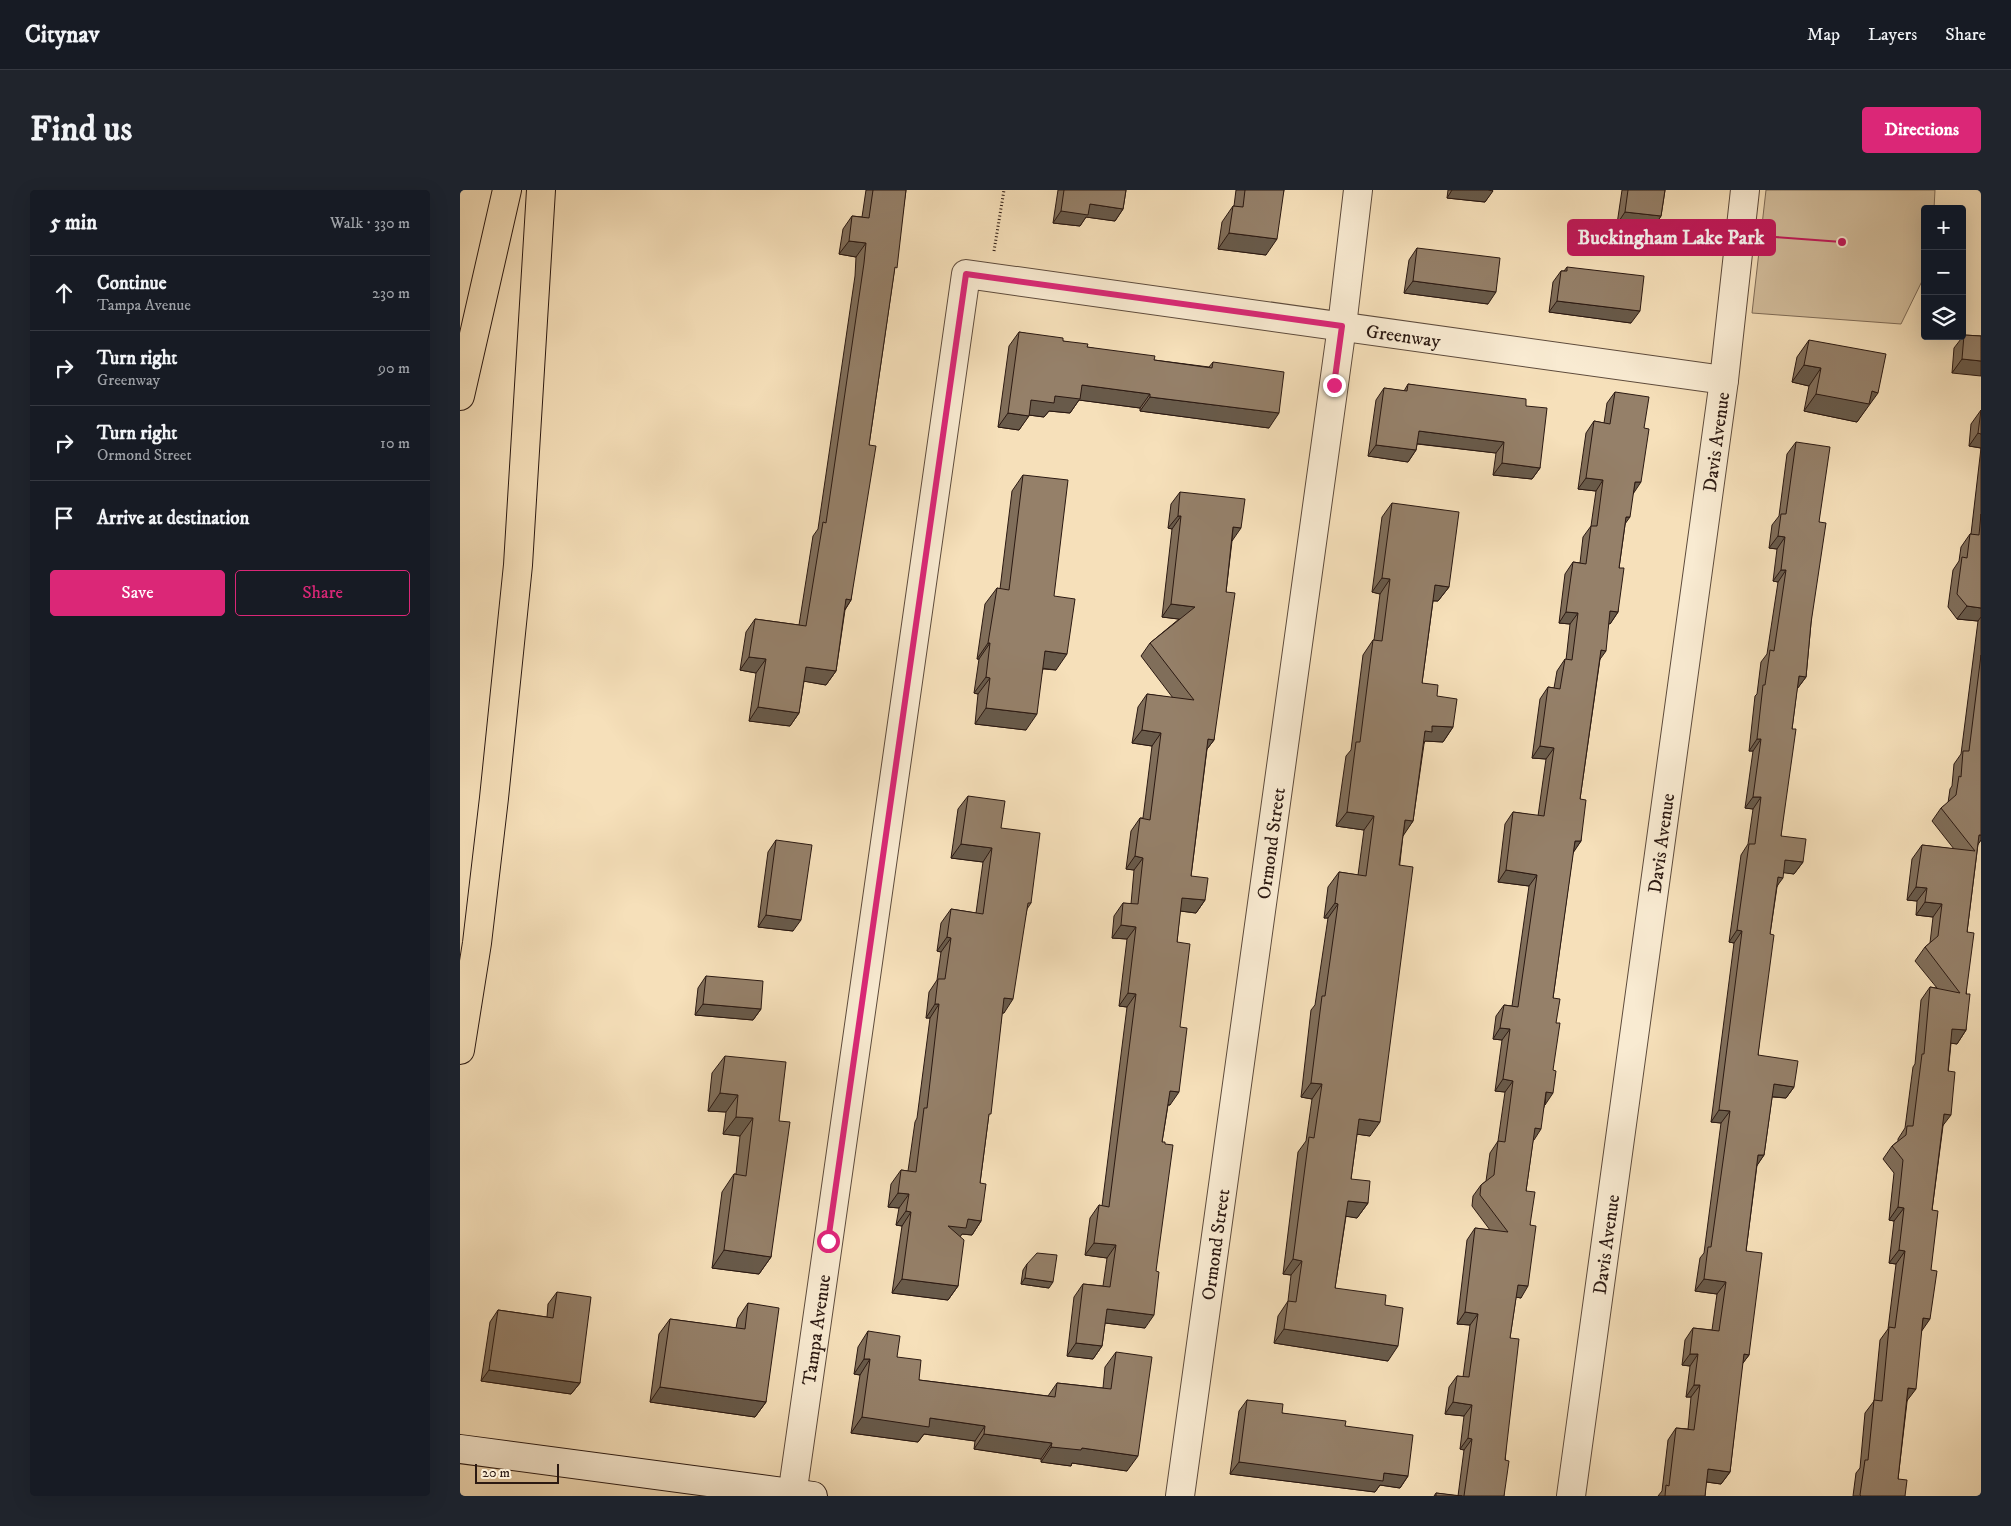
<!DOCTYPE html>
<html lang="en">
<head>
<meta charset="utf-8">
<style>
  :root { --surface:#171b24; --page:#20242c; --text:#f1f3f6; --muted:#9ea1a6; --line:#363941; --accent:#db2777 }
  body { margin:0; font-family:"IM FELL DW Pica",serif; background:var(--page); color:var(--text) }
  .controls { position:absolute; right:15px; top:15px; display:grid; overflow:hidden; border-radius:5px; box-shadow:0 5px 20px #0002 }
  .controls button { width:45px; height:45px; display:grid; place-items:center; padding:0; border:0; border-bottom:1px solid var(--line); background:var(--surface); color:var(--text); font:25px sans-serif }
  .scale { position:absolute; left:15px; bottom:12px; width:84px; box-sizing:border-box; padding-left:5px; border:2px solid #2b1912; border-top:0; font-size:14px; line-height:18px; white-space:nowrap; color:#2b1912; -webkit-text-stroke:4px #f9ebd2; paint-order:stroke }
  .stop { position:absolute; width:15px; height:15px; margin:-11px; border:4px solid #db2777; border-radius:50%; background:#fff }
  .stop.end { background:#db2777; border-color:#fff; box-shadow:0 1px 5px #0008 }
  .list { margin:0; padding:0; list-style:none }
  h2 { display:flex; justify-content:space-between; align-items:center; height:65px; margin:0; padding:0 20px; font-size:21px }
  h2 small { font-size:16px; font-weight:400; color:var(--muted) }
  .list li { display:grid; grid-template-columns:32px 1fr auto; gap:15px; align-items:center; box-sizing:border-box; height:75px; padding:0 20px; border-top:1px solid var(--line) }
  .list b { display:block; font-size:19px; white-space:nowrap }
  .list p { margin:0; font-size:16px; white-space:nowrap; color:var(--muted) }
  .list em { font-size:16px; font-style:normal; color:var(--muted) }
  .actions { display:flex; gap:10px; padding:15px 20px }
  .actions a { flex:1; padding:11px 0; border:1px solid var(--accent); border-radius:5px; text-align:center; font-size:18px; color:var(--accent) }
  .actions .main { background:var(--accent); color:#fff }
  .icon { flex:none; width:28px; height:28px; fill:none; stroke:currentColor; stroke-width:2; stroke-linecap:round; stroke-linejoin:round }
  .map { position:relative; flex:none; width:1521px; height:1306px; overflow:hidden; border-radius:5px }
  header { display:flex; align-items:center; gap:30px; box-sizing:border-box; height:70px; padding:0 25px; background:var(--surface); border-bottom:1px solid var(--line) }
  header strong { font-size:24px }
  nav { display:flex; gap:28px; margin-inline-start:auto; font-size:18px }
  .intro { display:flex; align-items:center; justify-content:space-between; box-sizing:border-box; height:120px; padding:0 30px }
  h1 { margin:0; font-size:35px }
  .button { padding:12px 22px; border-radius:5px; background:var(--accent); color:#fff; font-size:18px; font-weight:700 }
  main { display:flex; gap:30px; padding:0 30px }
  aside { flex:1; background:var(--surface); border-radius:5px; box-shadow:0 5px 20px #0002 }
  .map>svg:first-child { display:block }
</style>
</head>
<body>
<header>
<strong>Citynav</strong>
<nav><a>Map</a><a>Layers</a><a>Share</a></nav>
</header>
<div class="intro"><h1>Find us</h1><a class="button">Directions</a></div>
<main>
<aside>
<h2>5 min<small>Walk · 330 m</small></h2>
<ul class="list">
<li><svg class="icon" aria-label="ahead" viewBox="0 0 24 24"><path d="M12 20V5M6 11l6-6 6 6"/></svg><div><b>Continue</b><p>Tampa Avenue</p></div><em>230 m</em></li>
<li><svg class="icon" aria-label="right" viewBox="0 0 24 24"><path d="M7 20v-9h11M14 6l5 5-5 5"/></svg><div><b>Turn right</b><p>Greenway</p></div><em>90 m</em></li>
<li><svg class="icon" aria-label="right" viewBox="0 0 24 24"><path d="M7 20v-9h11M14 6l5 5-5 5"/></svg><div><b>Turn right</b><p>Ormond Street</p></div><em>10 m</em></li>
<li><svg class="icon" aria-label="arrive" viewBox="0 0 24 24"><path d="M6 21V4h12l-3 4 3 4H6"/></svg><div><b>Arrive at destination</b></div></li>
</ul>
<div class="actions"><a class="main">Save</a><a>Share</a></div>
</aside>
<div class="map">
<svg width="1521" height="1306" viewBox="0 0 1521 1306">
  <rect width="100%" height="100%" fill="#f6e0ba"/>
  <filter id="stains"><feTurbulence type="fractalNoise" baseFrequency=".004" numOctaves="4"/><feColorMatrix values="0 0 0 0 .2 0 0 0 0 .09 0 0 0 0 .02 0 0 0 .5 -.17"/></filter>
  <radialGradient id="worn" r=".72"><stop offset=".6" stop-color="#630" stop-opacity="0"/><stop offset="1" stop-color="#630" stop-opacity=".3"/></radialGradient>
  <path fill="#d3be9d" stroke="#7f6c58" d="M 1306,0 L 1475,0 L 1474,19 L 1465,19 L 1465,85 L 1441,134 L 1292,123 Z"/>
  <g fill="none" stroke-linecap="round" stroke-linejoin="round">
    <g stroke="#5e4b3c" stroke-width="30">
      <g id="street">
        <path id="s1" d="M 332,1306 L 506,84 L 1264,190"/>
        <path id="s2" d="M 720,1306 L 882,136 L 898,0"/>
        <path id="s3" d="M 1111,1306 L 1264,190 L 1285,0"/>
      </g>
    </g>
    <g stroke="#2b1912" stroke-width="30">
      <path id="secondary" d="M 0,1259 L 353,1306"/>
    </g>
    <g stroke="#2b1912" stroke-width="30">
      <g id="highway">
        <path d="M 0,206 L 47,0"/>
        <path d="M 0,860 L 17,753 L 34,608 L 58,375 L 81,0"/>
      </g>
    </g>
    <path stroke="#2b1912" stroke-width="3" stroke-dasharray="1 2.5" stroke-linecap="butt" d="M 534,61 L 544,0"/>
    <use href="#street" stroke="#f9ebd2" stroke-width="28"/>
    <use href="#secondary" stroke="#f9ebd2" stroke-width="28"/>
    <use href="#highway" stroke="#f6e0ba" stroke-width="28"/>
  </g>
  <g fill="#806e5a" stroke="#2b1912">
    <path d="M 406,0 L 446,0 L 409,255 L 391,410 L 385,420 L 376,481 L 366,495 L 344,491 L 339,523 L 330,536 L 289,531 L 296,483 L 280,480 L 286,442 L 295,429 L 339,435 L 353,346 L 358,339 L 395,86 L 396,67 L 379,64 L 383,39 L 392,26 L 402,27 Z"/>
    <path d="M 598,0 L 666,0 L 663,19 L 655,31 L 626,27 L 620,36 L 593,33 Z"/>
    <path d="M 776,0 L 824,0 L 806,65 L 758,59 L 762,32 L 773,16 L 774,16 Z"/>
    <path d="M 988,0 L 1033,0 L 1025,12 L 987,8 Z"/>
    <path d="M 1162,0 L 1205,0 L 1201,26 L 1193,38 L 1157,34 Z"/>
    <path d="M 957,58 L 1028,114 L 944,103 L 949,70 Z"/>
    <path d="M 1107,77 L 1171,133 L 1089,122 L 1093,92 L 1101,81 L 1104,81 Z"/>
    <path d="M 559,142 L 603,151 L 627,157 L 694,170 L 749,177 L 753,172 L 809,238 L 680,221 L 680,218 L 619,210 L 610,223 L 589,221 L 584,227 L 569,225 L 559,240 L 538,237 L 549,156 Z"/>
    <path d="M 1504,145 L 1521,146 L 1492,183 L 1494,158 Z"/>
    <path d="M 1349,150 L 1406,220 L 1405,220 L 1397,232 L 1344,221 L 1349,196 L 1332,192 L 1337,167 Z"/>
    <path d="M 948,194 L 1066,216 L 1080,278 L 1072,289 L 1033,285 L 1036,263 L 957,254 L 956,260 L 948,272 L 908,266 L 916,210 L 924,198 L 944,201 Z"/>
    <path d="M 1155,202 L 1173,303 L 1165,335 L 1159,378 L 1158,422 L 1150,434 L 1149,433 L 1140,469 L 1120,609 L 1121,651 L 1113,662 L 1093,808 L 1085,914 L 1073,950 L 1066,1001 L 1070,1035 L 1061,1108 L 1056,1107 L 1050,1148 L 1044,1306 L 974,1306 L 976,1303 L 998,1306 L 1004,1260 L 1000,1259 L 1004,1226 L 985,1224 L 989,1197 L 997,1186 L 1003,1187 L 1010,1135 L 997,1134 L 1007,1050 L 1015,1038 L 1030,1040 L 1012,1016 L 1013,1006 L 1021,995 L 1026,991 L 1030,963 L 1038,951 L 1045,902 L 1035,901 L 1042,850 L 1033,849 L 1036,826 L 1044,815 L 1052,816 L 1069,696 L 1038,692 L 1045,634 L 1053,622 L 1078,626 L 1086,569 L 1072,568 L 1080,509 L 1088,497 L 1094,498 L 1097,481 L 1105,469 L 1106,470 L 1110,434 L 1099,433 L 1105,384 L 1113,372 L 1120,373 L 1123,347 L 1131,336 L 1136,301 L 1118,299 L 1126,243 L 1134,231 L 1144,233 L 1147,213 Z"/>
    <path d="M 1521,220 L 1521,650 L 1518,654 L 1507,742 L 1506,840 L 1497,854 L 1491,853 L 1483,936 L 1472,1020 L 1461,1142 L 1447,1212 L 1438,1289 L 1445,1306 L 1393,1306 L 1396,1283 L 1400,1278 L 1405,1223 L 1414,1211 L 1420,1150 L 1428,1139 L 1436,1074 L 1429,1073 L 1434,1031 L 1429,1030 L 1434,983 L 1423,969 L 1432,956 L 1438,951 L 1438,949 L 1445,938 L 1453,877 L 1455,874 L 1461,810 L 1470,797 L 1477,798 L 1455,771 L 1465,757 L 1470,753 L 1473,727 L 1456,725 L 1457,711 L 1447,710 L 1452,669 L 1462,655 L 1494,659 L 1472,631 L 1481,618 L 1488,613 L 1490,599 L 1492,596 L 1494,574 L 1501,564 L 1518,431 L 1497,429 L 1488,417 L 1493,380 L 1499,371 L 1501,357 L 1510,344 L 1511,344 L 1521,258 L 1509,256 L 1511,234 Z"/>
    <path d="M 1336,252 L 1359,332 L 1351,433 L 1346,487 L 1337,499 L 1332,539 L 1321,646 L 1343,672 L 1334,684 L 1323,682 L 1317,697 L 1310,744 L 1298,865 L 1334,897 L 1326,908 L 1312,907 L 1304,965 L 1297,975 L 1286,1061 L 1289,1165 L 1282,1174 L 1270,1282 L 1261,1294 L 1246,1292 L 1245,1306 L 1198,1306 L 1202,1301 L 1208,1250 L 1216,1238 L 1228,1239 L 1231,1207 L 1226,1207 L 1230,1176 L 1222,1175 L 1225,1150 L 1233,1138 L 1252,1140 L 1257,1104 L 1235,1101 L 1240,1068 L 1244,1063 L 1261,933 L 1251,932 L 1274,753 L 1269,752 L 1281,665 L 1288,654 L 1293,619 L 1285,618 L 1293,561 L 1289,561 L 1295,506 L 1297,504 L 1301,472 L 1307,464 L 1318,392 L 1313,391 L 1317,359 L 1309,358 L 1312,335 L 1319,326 L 1327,264 Z"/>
    <path d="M 563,285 L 596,480 L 583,479 L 566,540 L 515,534 L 518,504 L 514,503 L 519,469 L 517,469 L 525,414 L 537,398 L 540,399 L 552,301 Z"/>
    <path d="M 720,302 L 772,351 L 766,402 L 754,550 L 747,559 L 731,686 L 745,710 L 736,723 L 720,721 L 717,752 L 710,915 L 708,915 L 702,952 L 685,1138 L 645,1133 L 642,1156 L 633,1169 L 607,1166 L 614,1107 L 623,1094 L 643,1096 L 647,1068 L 625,1065 L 630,1028 L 639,1015 L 642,1016 L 667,817 L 659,816 L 667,749 L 652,748 L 654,726 L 663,713 L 671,714 L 674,680 L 666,679 L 671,641 L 680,628 L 683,628 L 692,556 L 672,553 L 678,517 L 687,504 L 713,508 L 681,466 L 690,453 L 719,429 L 702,427 L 712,339 L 708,338 L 711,314 Z"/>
    <path d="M 932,313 L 989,397 L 978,411 L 973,411 L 962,493 L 977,506 L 993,537 L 983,552 L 965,551 L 964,554 L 953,631 L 943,645 L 910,946 L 897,944 L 891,989 L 908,1013 L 897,1028 L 886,1026 L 875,1098 L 925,1115 L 928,1171 L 814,1153 L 818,1126 L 828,1111 L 831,1085 L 823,1084 L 838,962 L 846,951 L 852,909 L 841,907 L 851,820 L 855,815 L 868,728 L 864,728 L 868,697 L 879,682 L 898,685 L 904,640 L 876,636 L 886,566 L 891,560 L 903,465 L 913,450 L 914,450 L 920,404 L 912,402 L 922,327 Z"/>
    <path d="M 508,606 L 541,638 L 571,713 L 567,719 L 544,823 L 542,823 L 520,993 L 521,1031 L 512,1045 L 502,1044 L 500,1046 L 498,1096 L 488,1110 L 432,1103 L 442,1036 L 436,1035 L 439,1018 L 428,1017 L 431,994 L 441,980 L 448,981 L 455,932 L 457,928 L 470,828 L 466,828 L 469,802 L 477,790 L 481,762 L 477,761 L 481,733 L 491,719 L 516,723 L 523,672 L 491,668 L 498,619 Z"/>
    <path d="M 316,650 L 333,741 L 298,737 L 308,662 Z"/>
    <path d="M 246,786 L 301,819 L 293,830 L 235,825 L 238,798 Z"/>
    <path d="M 265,866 L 319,931 L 311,1067 L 299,1084 L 252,1078 L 262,1002 L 274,984 L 276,984 L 280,946 L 263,944 L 266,922 L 248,921 L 252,883 Z"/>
    <path d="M 567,1074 L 589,1098 L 561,1094 L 563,1080 Z"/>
    <path d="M 97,1102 L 120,1193 L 111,1204 L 21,1191 L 30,1132 L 38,1120 L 87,1127 L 88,1114 Z"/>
    <path d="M 288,1113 L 306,1212 L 295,1227 L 190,1212 L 199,1144 L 210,1129 L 276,1138 L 278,1128 Z"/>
    <path d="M 408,1141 L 437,1167 L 459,1190 L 588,1206 L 597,1193 L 643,1198 L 645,1177 L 656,1162 L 667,1281 L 612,1273 L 611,1276 L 581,1272 L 581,1269 L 514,1259 L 515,1251 L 464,1244 L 458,1252 L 391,1243 L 400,1185 L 394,1184 L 398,1157 Z"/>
    <path d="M 787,1210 L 822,1223 L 885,1236 L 948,1286 L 940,1298 L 920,1295 L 915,1302 L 770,1284 L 779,1221 Z"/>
  </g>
  <g fill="#685a4a" stroke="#2b1912">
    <path d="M 992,0 L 1028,0 L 1033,1 L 1025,12 L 987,8 Z"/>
    <path d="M 630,14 L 663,19 L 655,31 L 626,27 L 620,36 L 593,33 L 601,21 Z"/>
    <path d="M 1165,22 L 1201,26 L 1193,38 L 1157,34 Z"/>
    <path d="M 769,43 L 817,49 L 806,65 L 758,59 Z"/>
    <path d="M 389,51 L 406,53 L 396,67 L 379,64 Z"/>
    <path d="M 953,91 L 1036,102 L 1028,114 L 944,103 Z"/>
    <path d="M 1097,111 L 1180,121 L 1171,133 L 1089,122 Z"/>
    <path d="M 1502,169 L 1521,171 L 1521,186 L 1492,183 Z"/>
    <path d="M 1344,175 L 1361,178 L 1349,196 L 1332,192 Z"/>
    <path d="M 622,195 L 690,204 L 680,218 L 619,210 L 610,223 L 589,221 L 584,227 L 561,224 L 571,210 L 595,206 Z"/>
    <path d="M 1412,201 L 1418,203 L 1397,232 L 1344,221 L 1356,204 Z"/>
    <path d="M 690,207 L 819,223 L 809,238 L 680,221 Z"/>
    <path d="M 548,223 L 569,226 L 559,240 L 538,237 Z"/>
    <path d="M 959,241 L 1044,252 L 1036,263 L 951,253 Z"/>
    <path d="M 1518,243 L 1521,244 L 1521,258 L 1509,256 Z"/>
    <path d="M 916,255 L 956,260 L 948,272 L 908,266 Z"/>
    <path d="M 1042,273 L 1080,278 L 1072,289 L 1033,285 Z"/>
    <path d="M 1126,288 L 1143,290 L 1136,301 L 1118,299 Z"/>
    <path d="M 1175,292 L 1181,292 L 1173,304 Z"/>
    <path d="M 718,326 L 721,326 L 712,339 L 708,338 Z"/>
    <path d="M 1166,327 L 1170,327 L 1162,338 Z"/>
    <path d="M 773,337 L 781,338 L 772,351 Z"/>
    <path d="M 1318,346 L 1325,347 L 1317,359 L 1309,358 Z"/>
    <path d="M 1321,380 L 1326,380 L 1318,392 L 1313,391 Z"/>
    <path d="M 922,388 L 930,389 L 920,404 L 912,402 Z"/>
    <path d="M 975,395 L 989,397 L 978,411 L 965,410 Z"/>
    <path d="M 386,409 L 391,410 L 382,424 Z"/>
    <path d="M 711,414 L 735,417 L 726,430 L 702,427 Z"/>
    <path d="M 1507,416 L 1521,418 L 1521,427 L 1518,431 L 1497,429 Z"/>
    <path d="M 1150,421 L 1158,422 L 1150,434 L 1143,432 Z"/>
    <path d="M 1106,422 L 1118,423 L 1110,434 L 1099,433 Z"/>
    <path d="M 528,453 L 530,453 L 519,469 L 517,469 Z"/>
    <path d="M 1141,460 L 1146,461 L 1138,472 Z"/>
    <path d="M 585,461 L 607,464 L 596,480 L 574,477 Z"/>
    <path d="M 289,467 L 306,469 L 296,483 L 280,480 Z"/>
    <path d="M 346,477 L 376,481 L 366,495 L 337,490 Z"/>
    <path d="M 1339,486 L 1346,487 L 1337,499 Z"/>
    <path d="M 526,487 L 530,488 L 518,504 L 514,503 Z"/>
    <path d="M 298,517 L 339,523 L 330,536 L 289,531 Z"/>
    <path d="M 526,518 L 577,524 L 566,540 L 515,534 Z"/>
    <path d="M 972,536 L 993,537 L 983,552 L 965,551 L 962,556 L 965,541 Z"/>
    <path d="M 682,540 L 701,543 L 692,556 L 672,553 Z"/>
    <path d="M 748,549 L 754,550 L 744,563 Z"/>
    <path d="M 1297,549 L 1301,549 L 1293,561 L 1289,561 Z"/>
    <path d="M 1080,556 L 1094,558 L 1086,569 L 1072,568 Z"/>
    <path d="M 1293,607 L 1301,607 L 1293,619 L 1285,618 Z"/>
    <path d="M 887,622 L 914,626 L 904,640 L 876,636 Z"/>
    <path d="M 945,630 L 953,631 L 943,646 Z"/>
    <path d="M 1519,645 L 1521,645 L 1521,650 L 1515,659 Z"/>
    <path d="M 1115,651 L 1121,651 L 1113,663 Z"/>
    <path d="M 501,654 L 532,658 L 523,672 L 491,668 Z"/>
    <path d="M 675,666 L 683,668 L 674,680 L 666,679 Z"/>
    <path d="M 1325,670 L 1343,672 L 1334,684 L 1317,682 Z"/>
    <path d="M 1046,680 L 1077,685 L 1069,696 L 1038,692 Z"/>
    <path d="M 1318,687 L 1323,688 L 1314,700 Z"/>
    <path d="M 1456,697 L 1467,698 L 1457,711 L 1447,710 Z"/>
    <path d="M 722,708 L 745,710 L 736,723 L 713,720 Z"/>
    <path d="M 1465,712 L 1482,714 L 1473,727 L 1456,725 Z"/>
    <path d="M 875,713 L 878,714 L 868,728 L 864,728 Z"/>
    <path d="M 306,725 L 341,730 L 333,741 L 298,737 Z"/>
    <path d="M 661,735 L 676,737 L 667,749 L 652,748 Z"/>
    <path d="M 1277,740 L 1282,741 L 1274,753 L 1269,752 Z"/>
    <path d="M 487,747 L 491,748 L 481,762 L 477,761 Z"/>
    <path d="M 668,803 L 676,804 L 667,817 L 659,816 Z"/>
    <path d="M 544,808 L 553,809 L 544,823 L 535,822 Z"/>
    <path d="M 243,814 L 301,819 L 293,830 L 235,825 Z"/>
    <path d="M 475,814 L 479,814 L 470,828 L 466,828 Z"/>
    <path d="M 1040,838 L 1050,839 L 1042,850 L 1033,849 Z"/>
    <path d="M 1492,839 L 1506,840 L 1497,854 L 1483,852 Z"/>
    <path d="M 1043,889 L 1053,891 L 1045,902 L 1035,901 Z"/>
    <path d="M 851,893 L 862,894 L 852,909 L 841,907 Z"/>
    <path d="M 1314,894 L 1334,897 L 1326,908 L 1306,906 Z"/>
    <path d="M 710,901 L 719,902 L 710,915 L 701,914 Z"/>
    <path d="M 1086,902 L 1093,903 L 1085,915 Z"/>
    <path d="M 260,903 L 278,905 L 266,922 L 248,921 Z"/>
    <path d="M 1259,920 L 1270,921 L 1261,933 L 1251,932 Z"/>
    <path d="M 1484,924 L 1491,925 L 1481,938 Z"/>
    <path d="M 276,927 L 293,928 L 280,946 L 263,944 Z"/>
    <path d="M 899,929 L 920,932 L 910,946 L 889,943 Z"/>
    <path d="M 1075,938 L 1081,939 L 1074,950 L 1067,949 Z"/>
    <path d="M 1298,965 L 1304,965 L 1296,977 Z"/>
    <path d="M 438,1003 L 449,1004 L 439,1018 L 428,1017 Z"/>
    <path d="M 888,1011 L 908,1013 L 897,1028 L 878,1025 Z"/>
    <path d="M 1438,1017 L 1444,1018 L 1434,1031 L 1429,1030 Z"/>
    <path d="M 446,1021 L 451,1022 L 442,1036 L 436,1035 Z"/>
    <path d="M 508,1029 L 521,1031 L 512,1045 L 502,1044 L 497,1052 L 488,1036 Z"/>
    <path d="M 634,1053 L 656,1055 L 647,1068 L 625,1065 Z"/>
    <path d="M 264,1060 L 311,1067 L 299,1084 L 252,1078 Z"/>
    <path d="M 1439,1060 L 1445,1061 L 1436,1074 L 1429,1073 Z"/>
    <path d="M 833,1069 L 842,1071 L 831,1085 L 823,1084 Z"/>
    <path d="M 565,1088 L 593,1092 L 589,1098 L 561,1094 Z"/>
    <path d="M 442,1089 L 498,1096 L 488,1110 L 432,1103 Z"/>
    <path d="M 1244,1089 L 1266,1092 L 1257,1104 L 1235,1101 Z"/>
    <path d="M 1058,1095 L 1068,1096 L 1061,1108 L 1050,1106 Z"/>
    <path d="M 647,1119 L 694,1125 L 685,1138 L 638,1132 Z"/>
    <path d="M 1005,1122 L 1018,1124 L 1010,1135 L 997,1134 Z"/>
    <path d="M 1463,1128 L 1470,1129 L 1461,1142 Z"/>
    <path d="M 824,1139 L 938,1156 L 928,1171 L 814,1153 Z"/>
    <path d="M 616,1153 L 642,1156 L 633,1169 L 607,1166 Z"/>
    <path d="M 1230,1164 L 1238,1164 L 1230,1176 L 1222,1175 Z"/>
    <path d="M 1284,1164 L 1289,1165 L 1280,1177 Z"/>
    <path d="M 404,1169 L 410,1169 L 400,1185 L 394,1184 Z"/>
    <path d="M 29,1180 L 120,1193 L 111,1204 L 21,1191 Z"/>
    <path d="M 1234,1195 L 1240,1195 L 1231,1207 L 1226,1207 Z"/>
    <path d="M 200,1197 L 306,1212 L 295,1227 L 190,1212 Z"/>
    <path d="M 1448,1198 L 1456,1199 L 1446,1212 Z"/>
    <path d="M 993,1212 L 1012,1215 L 1004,1226 L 985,1224 Z"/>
    <path d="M 402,1227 L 470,1228 L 525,1236 L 515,1251 L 464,1244 L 458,1252 L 391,1243 Z"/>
    <path d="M 524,1244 L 592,1253 L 581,1269 L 514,1259 Z"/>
    <path d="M 1008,1248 L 1012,1249 L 1004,1260 L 1000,1259 Z"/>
    <path d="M 591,1257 L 622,1258 L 678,1266 L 667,1281 L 612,1273 L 611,1276 L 581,1272 Z"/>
    <path d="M 779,1272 L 924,1283 L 948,1286 L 940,1298 L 920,1295 L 915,1302 L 770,1284 Z"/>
    <path d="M 1248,1279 L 1270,1282 L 1261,1294 L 1240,1291 Z"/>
  </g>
  <g fill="#958069" stroke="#2b1912">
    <path d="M 413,0 L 446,0 L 437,78 L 435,77 L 409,255 L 416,256 L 391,410 L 386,409 L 376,481 L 346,477 L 339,523 L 298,517 L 306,469 L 289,467 L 295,429 L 346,436 L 363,332 L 366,333 L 404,73 L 406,53 L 389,51 L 392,26 L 409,28 Z"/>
    <path d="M 604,0 L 666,0 L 663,19 L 630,14 L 628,25 L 601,21 Z"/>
    <path d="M 785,0 L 824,0 L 817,49 L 769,43 L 773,16 L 783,17 Z"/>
    <path d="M 1168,0 L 1205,0 L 1201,26 L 1165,22 Z"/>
    <path d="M 957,58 L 1040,68 L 1036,102 L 953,91 Z"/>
    <path d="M 1107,77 L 1184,86 L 1180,121 L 1097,111 L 1101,81 L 1107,81 Z"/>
    <path d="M 559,142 L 603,148 L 603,151 L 628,154 L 627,157 L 695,166 L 694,170 L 752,178 L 753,172 L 824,182 L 819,223 L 690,207 L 690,204 L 622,195 L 620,209 L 595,206 L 594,213 L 571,210 L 569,226 L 548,223 Z"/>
    <path d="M 1504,145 L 1521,146 L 1521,171 L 1502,169 Z"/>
    <path d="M 1349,150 L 1426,164 L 1418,203 L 1412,201 L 1409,214 L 1356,204 L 1361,178 L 1344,175 Z"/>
    <path d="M 948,194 L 1066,209 L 1066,216 L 1087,218 L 1080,278 L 1042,273 L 1044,252 L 959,241 L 956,260 L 916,255 L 924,198 L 947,201 Z"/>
    <path d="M 1155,202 L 1189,207 L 1184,238 L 1189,239 L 1181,292 L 1175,292 L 1170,327 L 1166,327 L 1159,378 L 1164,378 L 1158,422 L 1150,421 L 1146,461 L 1141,460 L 1120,609 L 1126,610 L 1121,651 L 1115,651 L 1093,808 L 1100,809 L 1096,833 L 1100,833 L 1093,880 L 1096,881 L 1093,903 L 1086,902 L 1081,939 L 1075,938 L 1066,1001 L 1075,1002 L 1070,1035 L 1076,1036 L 1068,1096 L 1058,1095 L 1050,1148 L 1059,1149 L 1045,1270 L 1049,1271 L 1044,1306 L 1004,1306 L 1012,1249 L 1008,1248 L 1012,1215 L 993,1212 L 997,1186 L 1009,1187 L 1018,1124 L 1005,1122 L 1015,1038 L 1048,1042 L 1020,1005 L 1021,995 L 1034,985 L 1038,951 L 1045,952 L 1053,891 L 1043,889 L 1050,839 L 1040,838 L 1044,815 L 1058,817 L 1077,685 L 1046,680 L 1053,622 L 1084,626 L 1094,558 L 1080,556 L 1088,497 L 1100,499 L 1105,469 L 1112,470 L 1118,423 L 1106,422 L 1113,372 L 1126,374 L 1131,336 L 1137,336 L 1143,290 L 1126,288 L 1134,231 L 1150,234 Z"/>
    <path d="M 1521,220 L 1521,244 L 1518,243 Z"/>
    <path d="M 1336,252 L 1370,257 L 1359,332 L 1366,333 L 1351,433 L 1346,487 L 1339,486 L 1332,539 L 1336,539 L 1321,646 L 1346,649 L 1343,672 L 1325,670 L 1323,688 L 1318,687 L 1310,744 L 1314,745 L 1298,865 L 1338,871 L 1334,897 L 1314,894 L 1304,965 L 1298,965 L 1286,1061 L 1302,1063 L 1289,1165 L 1284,1164 L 1270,1282 L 1248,1279 L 1245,1306 L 1205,1306 L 1206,1295 L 1209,1296 L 1216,1238 L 1234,1240 L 1240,1195 L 1234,1195 L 1238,1164 L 1230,1164 L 1233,1138 L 1259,1141 L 1266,1092 L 1244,1089 L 1248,1057 L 1251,1057 L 1270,921 L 1259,920 L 1282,741 L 1277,740 L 1289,654 L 1295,654 L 1301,607 L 1293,607 L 1301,549 L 1297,549 L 1303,495 L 1305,495 L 1310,460 L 1314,461 L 1326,380 L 1321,380 L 1325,347 L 1318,346 L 1321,324 L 1326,324 Z"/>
    <path d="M 563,285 L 608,290 L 594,406 L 615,409 L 607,464 L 585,461 L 577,524 L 526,518 L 530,488 L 526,487 L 530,453 L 528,453 L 537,398 L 549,400 Z"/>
    <path d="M 720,302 L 785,309 L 781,338 L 773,337 L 766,402 L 775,403 L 754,550 L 748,549 L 731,686 L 748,688 L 745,710 L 722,708 L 717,752 L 730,754 L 720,837 L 727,838 L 719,902 L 710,901 L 702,952 L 705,952 L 705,954 L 713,955 L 696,1081 L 699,1082 L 694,1125 L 647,1119 L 642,1156 L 616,1153 L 623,1094 L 650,1097 L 656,1055 L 634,1053 L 639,1015 L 649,1017 L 676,804 L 668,803 L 676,737 L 661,735 L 663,713 L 678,714 L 683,668 L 675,666 L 680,628 L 690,630 L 701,543 L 682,540 L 687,504 L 734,510 L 690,453 L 735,417 L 711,414 L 721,326 L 718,326 Z"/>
    <path d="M 932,313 L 999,322 L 989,397 L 975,395 L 962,493 L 978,495 L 977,506 L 997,509 L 993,537 L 972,536 L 972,542 L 965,541 L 953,631 L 945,630 L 939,675 L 953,677 L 920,932 L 899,929 L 891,989 L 910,991 L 908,1013 L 888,1011 L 875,1098 L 926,1105 L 925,1115 L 943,1118 L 938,1156 L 824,1139 L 828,1111 L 836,1112 L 842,1071 L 833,1069 L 849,947 L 854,948 L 862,894 L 851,893 L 862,806 L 865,806 L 878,714 L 875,713 L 879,682 L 906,686 L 914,626 L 887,622 L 896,552 L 900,552 L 913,450 L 922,451 L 930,389 L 922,388 Z"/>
    <path d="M 1521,324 L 1521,418 L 1507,416 L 1497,404 L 1502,367 L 1507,368 L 1510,344 L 1519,345 Z"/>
    <path d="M 1521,465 L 1521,645 L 1519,645 L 1507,742 L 1514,743 L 1506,804 L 1510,804 L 1506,840 L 1492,839 L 1488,881 L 1495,882 L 1491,925 L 1484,924 L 1472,1020 L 1478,1021 L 1471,1080 L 1477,1081 L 1470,1129 L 1463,1128 L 1456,1199 L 1448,1198 L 1438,1289 L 1447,1290 L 1445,1306 L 1401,1306 L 1400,1305 L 1405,1270 L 1408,1270 L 1414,1210 L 1422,1211 L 1429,1137 L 1435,1138 L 1445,1061 L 1439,1060 L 1444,1018 L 1438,1017 L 1443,970 L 1432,956 L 1446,945 L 1447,936 L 1453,936 L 1462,864 L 1464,864 L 1470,797 L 1500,803 L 1465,757 L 1478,746 L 1482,714 L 1465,712 L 1467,698 L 1456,697 L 1462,655 L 1515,661 L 1481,618 L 1496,605 L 1499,586 L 1501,587 L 1503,561 L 1509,561 Z"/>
    <path d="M 508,606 L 545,611 L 541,638 L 580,643 L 571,713 L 568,713 L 553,809 L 544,808 L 531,924 L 529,924 L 520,993 L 526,994 L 521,1031 L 508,1029 L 506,1038 L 488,1036 L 504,1050 L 498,1096 L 442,1089 L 451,1022 L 446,1021 L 449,1004 L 438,1003 L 441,980 L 456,982 L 464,918 L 467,918 L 479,814 L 475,814 L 478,789 L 485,789 L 491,748 L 487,747 L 491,719 L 523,724 L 532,658 L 501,654 Z"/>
    <path d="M 316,650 L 352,655 L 341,730 L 306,725 Z"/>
    <path d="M 246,786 L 303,791 L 301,819 L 243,814 Z"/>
    <path d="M 265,866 L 326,872 L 319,931 L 330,932 L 311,1067 L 264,1060 L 274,984 L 286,986 L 293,928 L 276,927 L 278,905 L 260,903 Z"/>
    <path d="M 577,1063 L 597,1065 L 593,1092 L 565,1088 L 567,1074 Z"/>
    <path d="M 97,1102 L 131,1107 L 120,1193 L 29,1180 L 38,1120 L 93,1128 Z"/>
    <path d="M 288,1113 L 319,1118 L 306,1212 L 200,1197 L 210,1129 L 285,1139 Z"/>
    <path d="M 408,1141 L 440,1146 L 437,1167 L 461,1170 L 459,1190 L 595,1207 L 597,1193 L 651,1199 L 656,1162 L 692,1167 L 678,1266 L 622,1258 L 621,1260 L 591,1257 L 592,1253 L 524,1244 L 525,1236 L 470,1228 L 469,1237 L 402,1227 L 410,1169 L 404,1169 Z"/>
    <path d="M 787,1210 L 823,1214 L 822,1223 L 886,1231 L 885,1236 L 953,1245 L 948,1286 L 924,1283 L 923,1291 L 779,1272 Z"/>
    <path d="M 976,1303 L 1002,1306 L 976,1306 Z"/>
  </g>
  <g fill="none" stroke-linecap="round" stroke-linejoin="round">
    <path stroke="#db2777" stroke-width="6" d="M 368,1051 L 506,84 L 882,136 L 874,195"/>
  </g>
  <g text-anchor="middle" stroke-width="4.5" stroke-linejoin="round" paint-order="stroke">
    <g font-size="19" fill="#2b1912" stroke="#f9ebd2">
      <text dy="7" stroke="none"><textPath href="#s1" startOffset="1676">Greenway</textPath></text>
      <text dy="7" stroke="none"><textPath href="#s3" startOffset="1064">Davis Avenue</textPath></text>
      <text dy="7" stroke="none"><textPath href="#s2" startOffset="659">Ormond Street</textPath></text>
      <text dy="7" stroke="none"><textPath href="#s3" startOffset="659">Davis Avenue</textPath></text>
      <text dy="7" stroke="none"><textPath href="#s2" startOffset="254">Ormond Street</textPath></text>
      <text dy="7" stroke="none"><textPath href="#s3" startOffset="254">Davis Avenue</textPath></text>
      <text dy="7" stroke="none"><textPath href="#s1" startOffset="168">Tampa Avenue</textPath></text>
    </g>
  </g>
  <path fill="none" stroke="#c2185b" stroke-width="2" d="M1382 52L1315 47"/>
  <circle fill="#c2185b" stroke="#f9ebd2" stroke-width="2" cx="1382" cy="52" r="5"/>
  <rect fill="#c2185b" stroke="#c2185b" stroke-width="2" x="1108" y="30" width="207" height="35" rx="5"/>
  <g font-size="20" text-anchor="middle" font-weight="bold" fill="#fff">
    <text x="1211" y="54">Buckingham Lake Park</text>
  </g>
  <rect width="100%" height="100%" filter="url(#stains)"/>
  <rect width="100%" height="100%" fill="url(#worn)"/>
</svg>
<div class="controls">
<button>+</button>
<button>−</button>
<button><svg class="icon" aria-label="layers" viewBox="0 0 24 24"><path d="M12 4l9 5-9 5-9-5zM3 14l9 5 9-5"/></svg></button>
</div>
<div class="scale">20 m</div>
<div class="stop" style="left:368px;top:1051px"></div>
<div class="stop end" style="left:874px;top:195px"></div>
</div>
</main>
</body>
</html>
